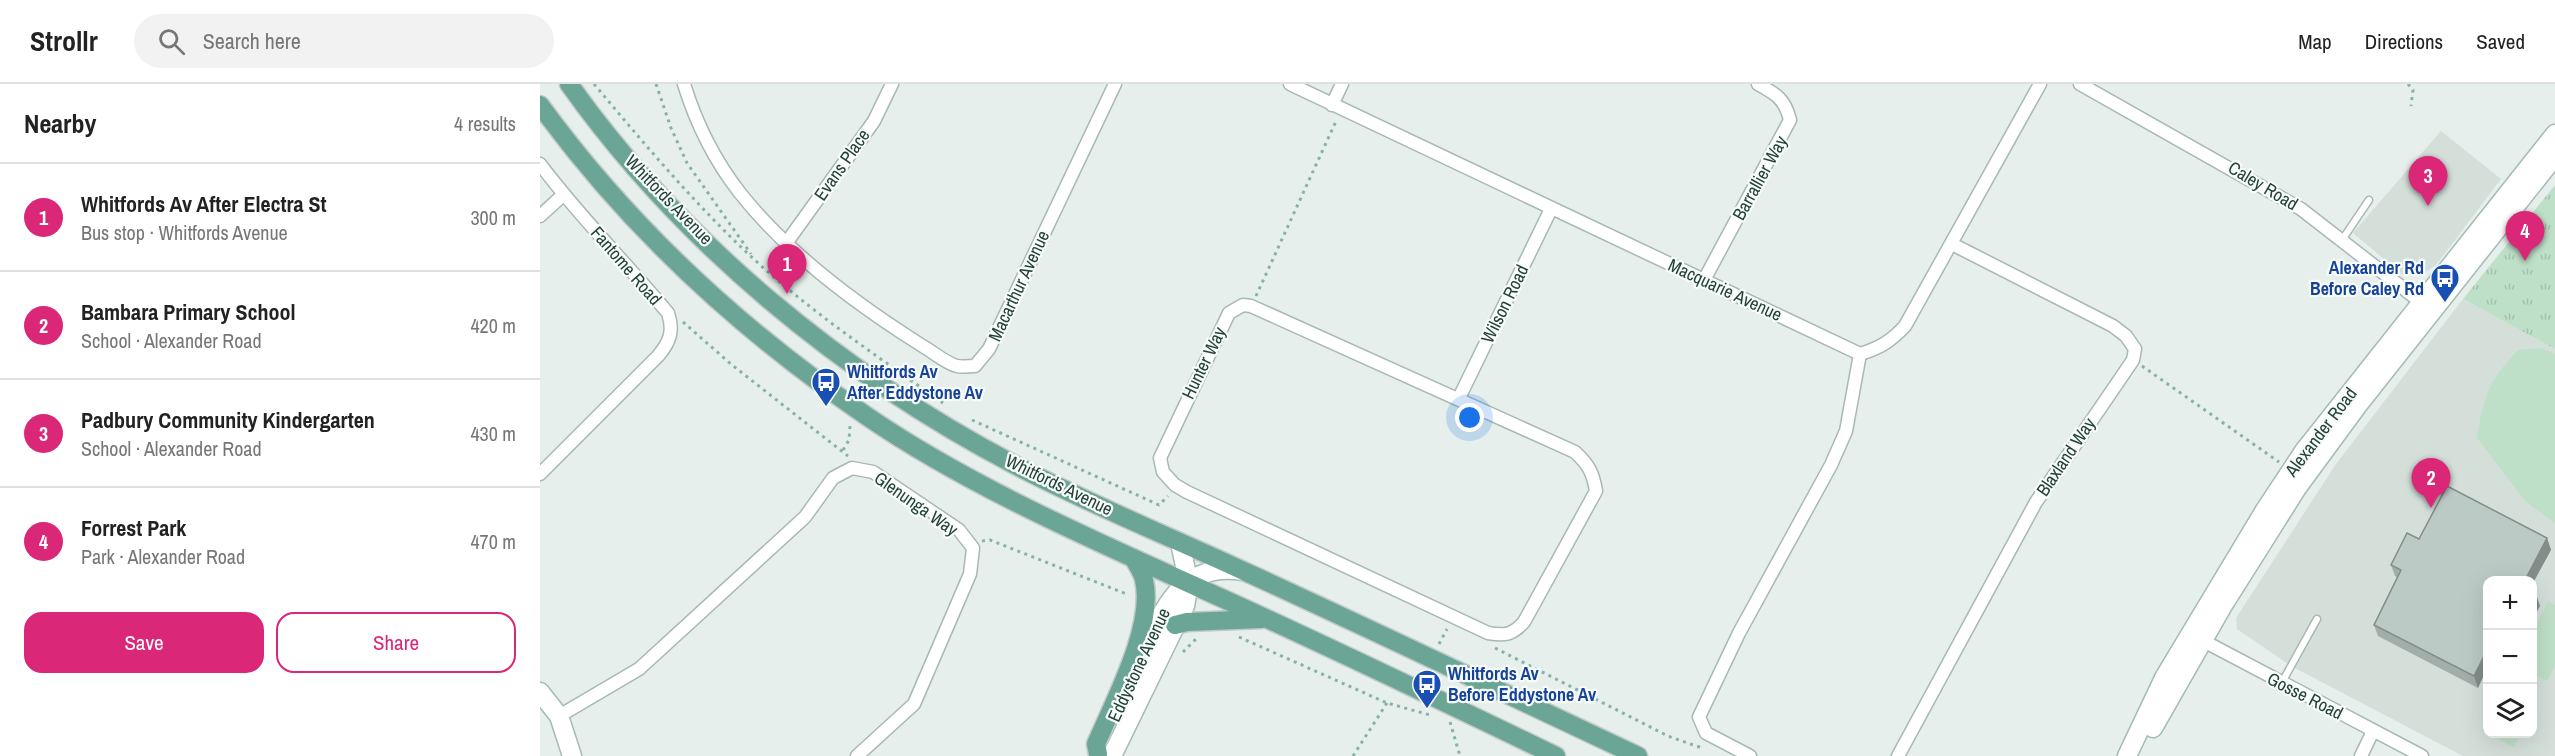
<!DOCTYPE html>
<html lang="en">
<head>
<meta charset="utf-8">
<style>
  :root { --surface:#fff; --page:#f2f2f2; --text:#222; --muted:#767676; --line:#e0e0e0; --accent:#db2777 }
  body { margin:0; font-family:"Archivo Narrow",sans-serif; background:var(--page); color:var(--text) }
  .controls { position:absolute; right:18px; bottom:18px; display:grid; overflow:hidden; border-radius:12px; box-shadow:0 6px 24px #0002 }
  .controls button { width:54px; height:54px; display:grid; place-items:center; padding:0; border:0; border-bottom:2px solid var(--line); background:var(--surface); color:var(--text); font:30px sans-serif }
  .you { position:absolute; left:930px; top:334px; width:21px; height:21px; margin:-15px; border:4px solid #fff; border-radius:50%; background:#1a73e8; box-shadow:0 0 0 9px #1a73e833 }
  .badge { display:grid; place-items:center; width:39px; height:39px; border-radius:50%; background:var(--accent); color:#fff; font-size:20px; font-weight:700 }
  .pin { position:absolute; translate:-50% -50px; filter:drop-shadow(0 2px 3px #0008) }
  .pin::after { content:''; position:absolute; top:32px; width:21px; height:18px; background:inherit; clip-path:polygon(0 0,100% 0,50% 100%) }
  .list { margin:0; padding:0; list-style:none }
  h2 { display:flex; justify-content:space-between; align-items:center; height:78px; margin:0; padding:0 24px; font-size:26px }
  h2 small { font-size:20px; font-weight:400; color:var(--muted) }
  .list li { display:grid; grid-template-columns:39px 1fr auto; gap:18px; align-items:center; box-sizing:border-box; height:108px; padding:0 24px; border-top:2px solid var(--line) }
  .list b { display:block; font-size:22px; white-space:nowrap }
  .list p { margin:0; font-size:20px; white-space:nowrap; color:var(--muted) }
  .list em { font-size:20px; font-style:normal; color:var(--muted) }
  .actions { display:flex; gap:12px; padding:18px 24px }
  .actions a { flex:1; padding:14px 0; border:2px solid var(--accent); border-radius:18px; text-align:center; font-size:21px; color:var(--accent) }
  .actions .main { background:var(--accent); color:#fff }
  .icon { flex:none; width:33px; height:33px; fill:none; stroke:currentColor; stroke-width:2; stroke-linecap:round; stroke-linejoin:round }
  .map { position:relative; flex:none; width:2015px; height:672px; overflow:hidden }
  header { display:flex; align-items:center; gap:36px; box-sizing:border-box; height:84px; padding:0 30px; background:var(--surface); border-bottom:2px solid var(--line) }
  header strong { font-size:28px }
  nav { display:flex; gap:33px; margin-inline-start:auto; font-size:21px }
  .search { width:420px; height:54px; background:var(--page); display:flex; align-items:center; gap:15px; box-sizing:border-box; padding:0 21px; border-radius:33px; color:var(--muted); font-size:22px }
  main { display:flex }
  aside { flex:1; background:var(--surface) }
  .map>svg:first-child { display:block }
</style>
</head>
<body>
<header>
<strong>Strollr</strong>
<div class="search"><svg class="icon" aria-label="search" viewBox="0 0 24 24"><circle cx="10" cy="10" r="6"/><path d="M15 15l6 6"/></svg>Search here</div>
<nav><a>Map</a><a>Directions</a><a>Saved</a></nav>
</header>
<main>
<aside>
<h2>Nearby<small>4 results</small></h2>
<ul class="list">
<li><span class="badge">1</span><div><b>Whitfords Av After Electra St</b><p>Bus stop · Whitfords Avenue</p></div><em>300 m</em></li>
<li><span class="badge">2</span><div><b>Bambara Primary School</b><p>School · Alexander Road</p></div><em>420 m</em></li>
<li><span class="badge">3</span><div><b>Padbury Community Kindergarten</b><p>School · Alexander Road</p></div><em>430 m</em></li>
<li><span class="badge">4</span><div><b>Forrest Park</b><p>Park · Alexander Road</p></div><em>470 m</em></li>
</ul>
<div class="actions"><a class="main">Save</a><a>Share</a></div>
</aside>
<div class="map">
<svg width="2015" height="672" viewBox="0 0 2015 672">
  <defs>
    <pattern id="grass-tufts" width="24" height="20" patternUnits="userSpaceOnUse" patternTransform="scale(1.5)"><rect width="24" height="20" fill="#bfe0c8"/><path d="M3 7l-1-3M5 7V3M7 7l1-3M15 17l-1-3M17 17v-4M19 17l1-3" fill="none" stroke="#a4c1ad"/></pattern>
  </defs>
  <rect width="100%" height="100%" fill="#e6efeb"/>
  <g fill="#d4dfda" fill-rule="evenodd">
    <path d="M 1901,47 L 1961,95 L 1896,181 L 1882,190 L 1863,191 L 1813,149 Z"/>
    <path d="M 1923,215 L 2015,265 L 2015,672 L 1923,672 L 1751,582 L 1697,545 L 1696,534 L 1796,380 ZM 1948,496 L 1992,496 L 1992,650 L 1948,650 Z"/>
  </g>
  <path fill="url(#grass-tufts)" d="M 2015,101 L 2015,265 L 1923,215 Z"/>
  <g fill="#bfe0c8">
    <path d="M 2001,264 L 2015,270 L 2015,439 L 1986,418 L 1937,354 C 1943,313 1949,296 1978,266 Z"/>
    <path d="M 2008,517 L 2015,521 L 2015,582 L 2007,597 L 1993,590 L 1993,549 Z"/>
    <path d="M 1947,636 L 1948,650 L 1980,650 L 1974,663 L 1942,647 Z"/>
  </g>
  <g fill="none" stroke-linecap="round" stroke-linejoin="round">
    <g stroke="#a8b8b2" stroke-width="9">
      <g id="lane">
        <path d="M 1802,156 L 1829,116"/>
        <path d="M 1741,600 L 1777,535"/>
      </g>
    </g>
    <g stroke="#a8b8b2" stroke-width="15">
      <g id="street">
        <path d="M 144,0 C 156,39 175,77 200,109 C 248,170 316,220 381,261 C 392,267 405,279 417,282 C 422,283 429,282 435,282 L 449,265 L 575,0"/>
        <path d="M 750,0 L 1320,270 C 1340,264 1351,257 1365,242 L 1500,0"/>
        <path d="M 1540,0 L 1761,125 L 1886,222"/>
        <path d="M 792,21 L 802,0"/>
        <path d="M 0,80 C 39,132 86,179 128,229 C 134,247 130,258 118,272 L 0,390"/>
        <path d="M 0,132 L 23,111"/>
        <path d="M 247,158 L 334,37 L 352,0"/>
        <path d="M 1164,196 L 1250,36 C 1245,15 1236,10 1218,0"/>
        <path d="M 703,221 L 711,222 L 1035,368 C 1049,381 1053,389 1056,407 L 984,538 C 972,551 965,552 948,549 L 647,408 L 635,401 L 623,388 L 620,374 L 689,229 Z"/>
        <path d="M 919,314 L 1011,125"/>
        <path d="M 1656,553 L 1882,672"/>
        <path d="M 19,632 L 99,585 L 265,433 L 293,394 L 312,384 L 333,388 L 419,446 L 433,464 L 430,490 L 374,620 L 317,672"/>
        <path d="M 1210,672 L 1166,649 L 1159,633 L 1199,549 L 1291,381 L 1306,347 L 1320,270"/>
        <path d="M 1358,672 L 1496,418 L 1593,276 L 1595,265 L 1586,252 L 1573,242 L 1412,160"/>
        <path d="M 1821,672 L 1833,647"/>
      </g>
    </g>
    <g stroke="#a4bbb3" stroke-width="21">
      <g id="secondary">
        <path d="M 592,597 C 616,545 631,475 702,487"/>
        <path d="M 0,608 L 19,632 L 32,672"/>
        <path d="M 1613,644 L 1682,523 L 1757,404 L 1818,321 L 2015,72"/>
        <path d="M 572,672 L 645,522 L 649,500 L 640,459"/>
        <path d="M 1587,672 L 1624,594 L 1725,426 L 1764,367 L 2015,50"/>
      </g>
    </g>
    <g stroke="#c2cac8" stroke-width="21">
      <g id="primary">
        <path d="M 29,0 C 142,159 303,291 475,381 C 551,421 631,453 708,489 C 839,549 968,611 1098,672"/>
        <path d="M 0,21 C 89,143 203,248 328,333 C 429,402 555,457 666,507 C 784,560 900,616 1016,672"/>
        <path d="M 635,541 L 647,538 L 722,535"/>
        <path d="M 558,670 L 556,660 C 574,618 615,542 604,496 C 603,489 597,481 594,475"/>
      </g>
    </g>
    <g stroke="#86b3a5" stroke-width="3" stroke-dasharray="3 4.5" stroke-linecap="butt">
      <path d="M 54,0 C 101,56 148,112 201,163 C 262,222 334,270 403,319"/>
      <path d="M 116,0 L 131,44 L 147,79 L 211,170"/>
      <path d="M 1868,0 L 1873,6 L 1871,22"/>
      <path d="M 716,212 L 797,35"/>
      <path d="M 143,238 L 192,281 L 308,372"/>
      <path d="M 1602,282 L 1739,378"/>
      <path d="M 432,336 L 619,421 L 628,412"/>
      <path d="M 303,366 L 309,356 L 310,342"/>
      <path d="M 442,457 L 450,456 L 589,511"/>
      <path d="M 699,553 L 847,619 L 890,631"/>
      <path d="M 899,560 L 907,545"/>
      <path d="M 955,564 L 1128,652 L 1162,664"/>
      <path d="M 643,568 L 657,554"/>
      <path d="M 910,638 L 920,672"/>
      <path d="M 813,672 L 847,619"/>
    </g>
    <use href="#lane" stroke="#fff" stroke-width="6"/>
    <use href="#street" stroke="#fff" stroke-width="12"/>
    <use href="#secondary" stroke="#fff" stroke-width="18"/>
    <use href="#primary" stroke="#6aa596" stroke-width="18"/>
  </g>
  <path fill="#a1aea9" d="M 2007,454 L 2011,466 L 1947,496 L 1938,604 L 1838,552 L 1834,541 L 1857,493 L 1855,492 L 1851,481 L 1879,455 Z"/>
  <g fill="#838d89">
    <path d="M 2007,454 L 2011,466 L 1992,501 L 1992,496 L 1985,496 Z"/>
    <path d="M 1996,510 L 2000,522 L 1992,537 L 1992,517 Z"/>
    <path d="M 1947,566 L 1947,585 L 1938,604 L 1934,592 Z"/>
  </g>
  <g fill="#bbcac4" stroke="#838d89" stroke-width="1.5">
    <path d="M 1907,402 L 2007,454 L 1985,496 L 1947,496 L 1947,566 L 1934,592 L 1834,541 L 1861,486 L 1851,481 L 1867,449 L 1879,455 Z"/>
    <path d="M 1992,508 L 1996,510 L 1992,517 Z"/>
  </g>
  <defs>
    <g id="bus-pin" transform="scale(1.5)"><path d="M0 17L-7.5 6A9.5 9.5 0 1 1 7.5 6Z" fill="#1a4fb4" stroke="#f7fbf9"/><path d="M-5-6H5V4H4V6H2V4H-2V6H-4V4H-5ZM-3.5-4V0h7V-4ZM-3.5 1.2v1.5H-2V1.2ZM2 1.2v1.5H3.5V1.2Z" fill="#fff"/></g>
  </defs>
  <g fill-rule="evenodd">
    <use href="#bus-pin" x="1905" y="194"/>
    <use href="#bus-pin" x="286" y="298"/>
    <use href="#bus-pin" x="887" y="600"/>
  </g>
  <g text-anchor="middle" stroke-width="4.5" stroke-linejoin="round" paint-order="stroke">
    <g font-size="18" fill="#24423a" stroke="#f7fbf9">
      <text transform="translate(302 81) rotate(-55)" y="6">Evans Place</text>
      <text transform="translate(1220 94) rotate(-61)" y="6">Barrallier Way</text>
      <text transform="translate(1723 102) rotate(31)" y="6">Caley Road</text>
      <text transform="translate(129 116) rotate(46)" y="6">Whitfords Avenue</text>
      <text transform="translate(86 182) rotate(49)" y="6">Fantome Road</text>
      <text transform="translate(479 202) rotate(-65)" y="6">Macarthur Avenue</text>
      <text transform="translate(1185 206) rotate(25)" y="6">Macquarie Avenue</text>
      <text transform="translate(965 220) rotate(-64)" y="6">Wilson Road</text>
      <text transform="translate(664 279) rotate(-64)" y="6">Hunter Way</text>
      <text transform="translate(1781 348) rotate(-53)" y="6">Alexander Road</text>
      <text transform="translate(1526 373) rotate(-56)" y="6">Blaxland Way</text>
      <text transform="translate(519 401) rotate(26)" y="6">Whitfords Avenue</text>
      <text transform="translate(376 420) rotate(35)" y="6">Glenunga Way</text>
      <text transform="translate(599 581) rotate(-65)" y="6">Eddystone Avenue</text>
      <text transform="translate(1765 612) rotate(27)" y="6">Gosse Road</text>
    </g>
    <g font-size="18" font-weight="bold" fill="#164399" stroke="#f7fbf9" text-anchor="start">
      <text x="1884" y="190" text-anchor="end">Alexander Rd<tspan x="1884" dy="21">Before Caley Rd</tspan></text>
      <text x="307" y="294">Whitfords Av<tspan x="307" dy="21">After Eddystone Av</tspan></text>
      <text x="908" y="596">Whitfords Av<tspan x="908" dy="21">Before Eddystone Av</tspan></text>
    </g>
  </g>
</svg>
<div class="controls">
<button>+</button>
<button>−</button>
<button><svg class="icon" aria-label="layers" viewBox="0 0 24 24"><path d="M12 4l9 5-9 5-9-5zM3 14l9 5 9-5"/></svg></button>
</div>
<div class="you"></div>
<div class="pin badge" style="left:247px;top:210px">1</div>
<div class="pin badge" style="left:1891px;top:424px">2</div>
<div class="pin badge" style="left:1888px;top:122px">3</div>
<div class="pin badge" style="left:1985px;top:177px">4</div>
</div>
</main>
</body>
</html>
